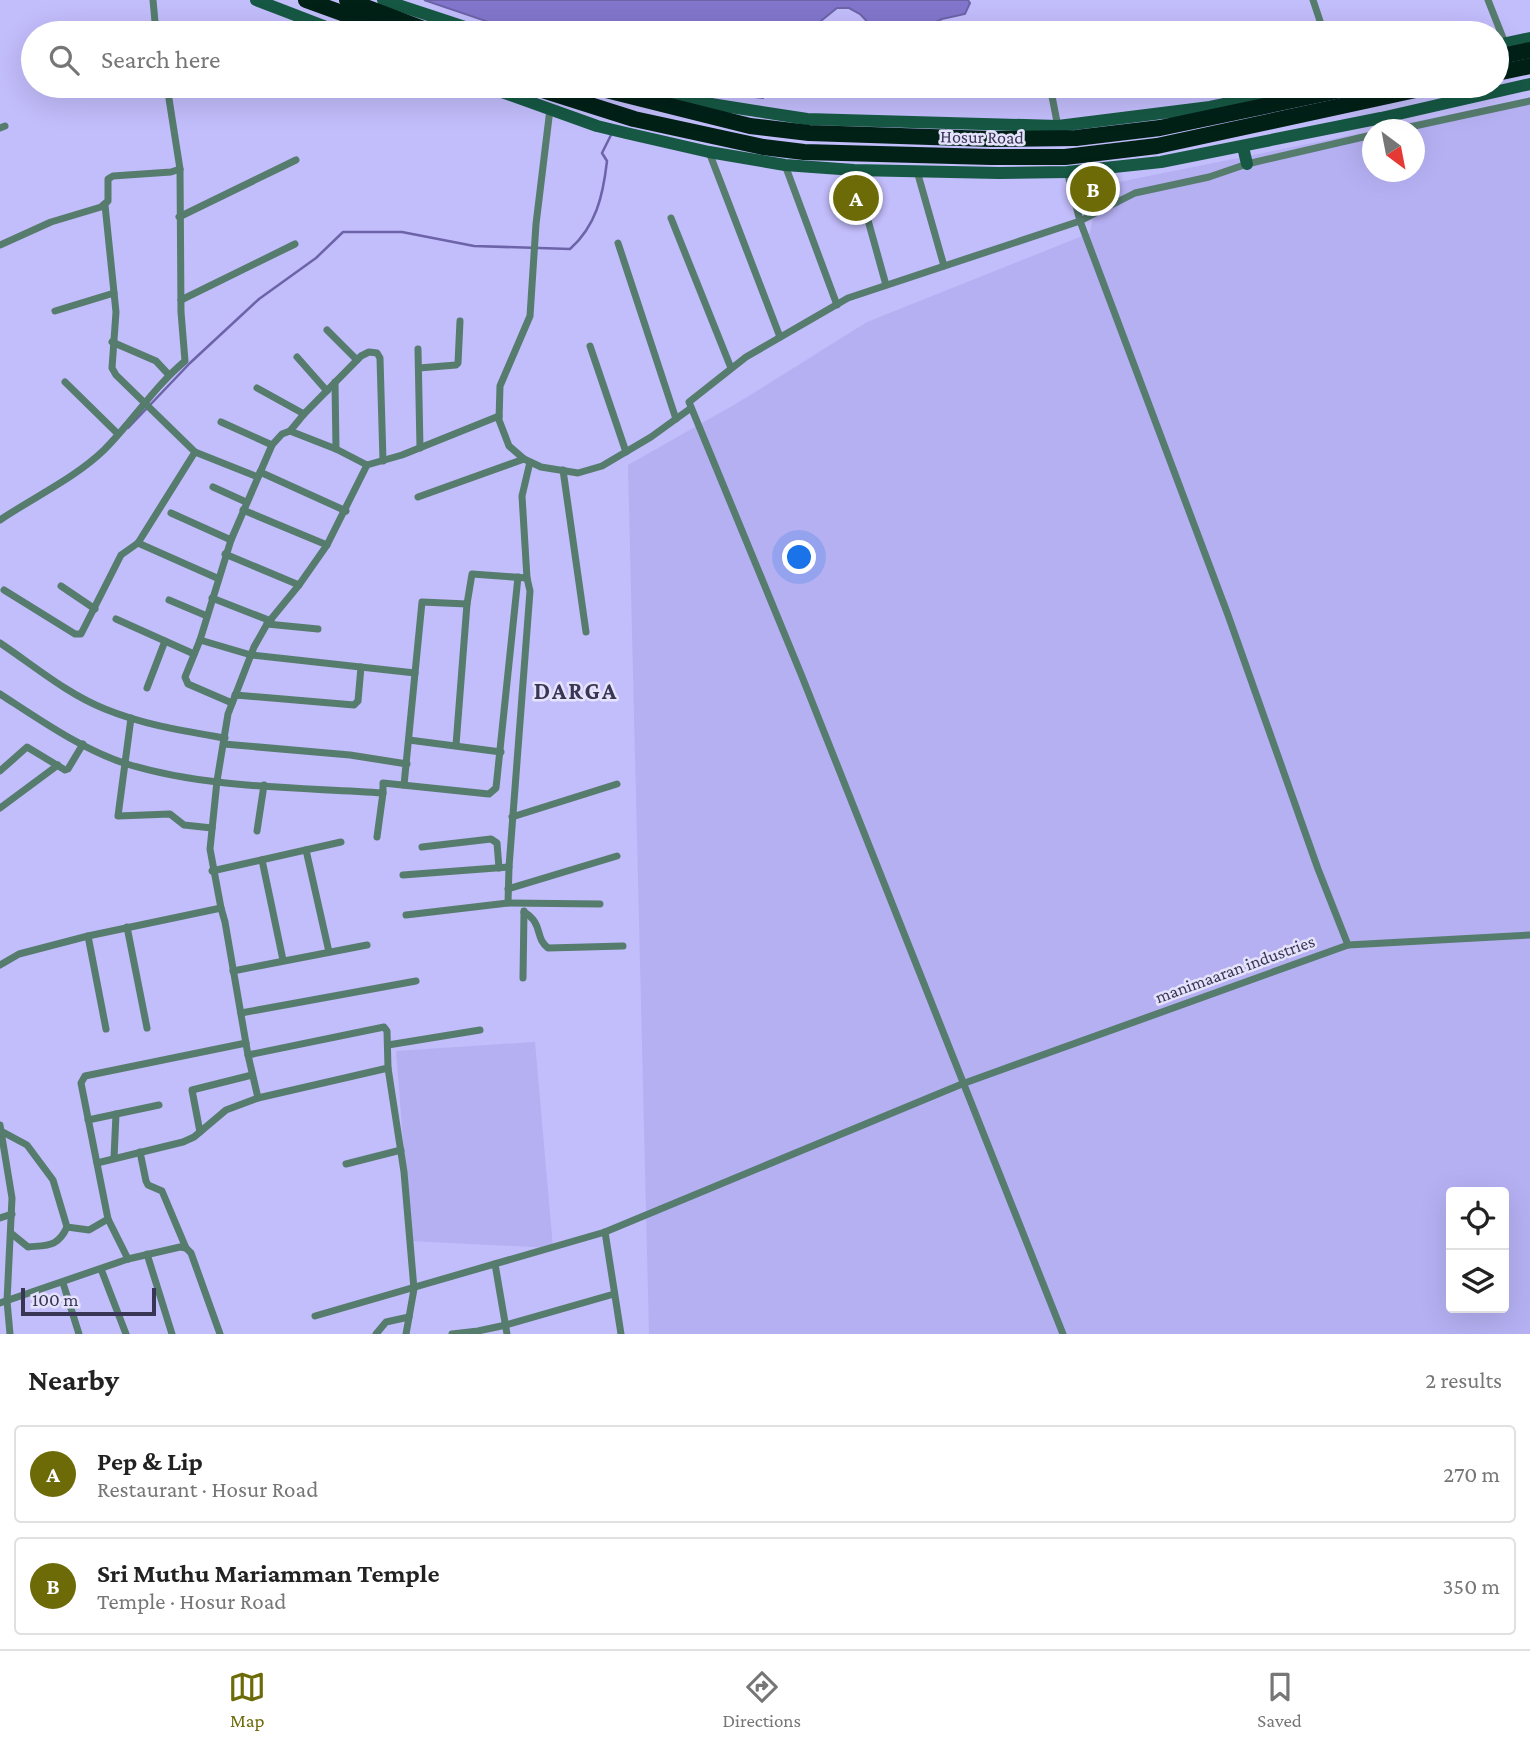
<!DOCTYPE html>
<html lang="en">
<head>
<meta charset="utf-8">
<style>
  :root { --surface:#fff; --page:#f6f6f6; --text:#222; --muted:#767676; --line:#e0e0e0; --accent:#6d6b08 }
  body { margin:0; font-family:"Crimson Pro",serif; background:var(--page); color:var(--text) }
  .controls { position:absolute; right:21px; bottom:21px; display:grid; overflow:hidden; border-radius:7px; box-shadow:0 7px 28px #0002 }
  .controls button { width:63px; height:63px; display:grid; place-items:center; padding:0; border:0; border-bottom:2px solid var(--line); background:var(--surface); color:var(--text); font:35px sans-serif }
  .compass { position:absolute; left:1362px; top:119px; width:63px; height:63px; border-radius:50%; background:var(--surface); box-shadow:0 7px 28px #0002; rotate:148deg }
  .scale { position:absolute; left:21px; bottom:18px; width:135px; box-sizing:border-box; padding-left:7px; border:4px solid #393655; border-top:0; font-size:19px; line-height:24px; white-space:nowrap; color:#393655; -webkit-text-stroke:5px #e4e3fb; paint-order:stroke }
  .you { position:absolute; left:800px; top:558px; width:24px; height:24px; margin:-18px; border:5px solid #fff; border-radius:50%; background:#1a73e8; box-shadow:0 0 0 10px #1a73e833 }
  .badge { display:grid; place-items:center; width:46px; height:46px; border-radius:50%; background:var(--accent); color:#fff; font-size:23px; font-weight:700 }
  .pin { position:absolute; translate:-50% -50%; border:4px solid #fff; box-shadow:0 2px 7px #0006 }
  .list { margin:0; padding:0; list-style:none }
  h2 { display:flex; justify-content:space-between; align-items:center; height:91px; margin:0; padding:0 28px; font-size:30px }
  h2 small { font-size:23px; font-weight:400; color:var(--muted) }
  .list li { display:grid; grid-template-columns:46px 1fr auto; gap:21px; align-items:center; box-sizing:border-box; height:98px; margin:0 14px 14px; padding:0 14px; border:2px solid var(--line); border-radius:7px }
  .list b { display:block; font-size:26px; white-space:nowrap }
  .list p { margin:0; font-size:23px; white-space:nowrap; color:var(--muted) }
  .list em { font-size:23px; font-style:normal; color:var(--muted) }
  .icon { flex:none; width:38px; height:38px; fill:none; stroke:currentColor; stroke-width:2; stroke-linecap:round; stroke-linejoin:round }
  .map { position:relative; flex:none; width:1530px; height:1334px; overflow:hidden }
  .search { position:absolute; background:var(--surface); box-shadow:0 7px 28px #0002; left:21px; right:21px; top:21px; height:77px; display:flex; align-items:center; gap:18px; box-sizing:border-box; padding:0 24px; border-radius:38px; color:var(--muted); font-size:26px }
  .sheet { height:315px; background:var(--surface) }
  nav { display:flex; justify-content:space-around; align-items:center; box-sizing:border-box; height:98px; border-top:2px solid var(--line); background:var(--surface); font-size:19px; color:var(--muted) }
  nav a { display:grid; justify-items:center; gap:4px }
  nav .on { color:var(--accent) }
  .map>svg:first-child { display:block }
</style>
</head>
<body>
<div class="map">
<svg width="1530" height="1334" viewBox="0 0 1530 1334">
  <rect width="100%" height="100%" fill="#c2bdfb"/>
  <g fill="#b5b0f2" fill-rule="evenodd">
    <path d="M 1530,98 L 1530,1334 L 649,1334 L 628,465 L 739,402 L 867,322 L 1090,233 L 1099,186 L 1372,131 L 1372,172 L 1414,172 L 1414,130 L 1378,129 ZM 1451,1192 L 1504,1192 L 1504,1308 L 1451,1308 Z"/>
    <path d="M 535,1042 L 553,1248 L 411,1241 L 396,1051 Z"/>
  </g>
  <g fill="#8276cc" stroke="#6c63a8" stroke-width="2">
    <path d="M 424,0 L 968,0 L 970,3 L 965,14 L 942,19 L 913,33 L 881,33 L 876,31 L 860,14 L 849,8 L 837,8 L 806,33 L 521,33 Z"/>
    <path d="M 704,86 L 769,86 L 763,98 L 708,92 Z"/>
  </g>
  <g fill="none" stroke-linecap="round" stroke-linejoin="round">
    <path stroke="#6c63a8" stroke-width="2.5" d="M 128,428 L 190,363 L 259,299 L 316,258 L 343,232 L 402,232 L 474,246 L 570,249 C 596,226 603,196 607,161 L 602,153 L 611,135"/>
    <g stroke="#567c6d" stroke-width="7">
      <path d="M 153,0 L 156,33"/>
      <path d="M 1313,0 L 1324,33"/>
      <path d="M 1488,0 L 1505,43"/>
      <path d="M 1064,33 L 1091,26"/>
      <path d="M 1302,33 L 1322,28"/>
      <path d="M 1050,86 L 1058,127"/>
      <path d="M 550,109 L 536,224 L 530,316 L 500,386 L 499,420 L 509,446 L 524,459 L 541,467 L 578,473 L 602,466 L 651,437 L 691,408"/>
      <path d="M 0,128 L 5,126"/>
      <path d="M 1396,130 L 1530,101"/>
      <path d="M 709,152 L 780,337"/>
      <path d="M 785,165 L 837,305"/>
      <path d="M 854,170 L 886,285"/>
      <path d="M 917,171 L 944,266"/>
      <path d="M 179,217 L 296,160"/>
      <path d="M 671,218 L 731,368"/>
      <path d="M 618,243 L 676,419"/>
      <path d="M 0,245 L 51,222 L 101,207 L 108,201 L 108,179 L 113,176 L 171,172 L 180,169"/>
      <path d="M 181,300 L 295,244"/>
      <path d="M 55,311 L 114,293"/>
      <path d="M 327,330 L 357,360"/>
      <path d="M 112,342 L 156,361 L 169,375"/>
      <path d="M 590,346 L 626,452"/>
      <path d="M 418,349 L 420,448"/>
      <path d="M 297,357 L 327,391"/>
      <path d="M 419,368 L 456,365 L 458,363 L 460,321"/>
      <path d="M 65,382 L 118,434"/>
      <path d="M 335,382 L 336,449"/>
      <path d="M 257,388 L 304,414"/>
      <path d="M 221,422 L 272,445"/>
      <path d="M 290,431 L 304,414 L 361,356 L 369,352 L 377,353 L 380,358 L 383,461"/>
      <path d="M 195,452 L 258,477"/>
      <path d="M 563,470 L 586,632"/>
      <path d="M 260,472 L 346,511"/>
      <path d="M 213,487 L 246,502"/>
      <path d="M 418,497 L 524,459"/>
      <path d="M 243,510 L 327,545"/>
      <path d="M 171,513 L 231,540 L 272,445 L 282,434 L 290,431 L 336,449 L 367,465 L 402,455 L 499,416"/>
      <path d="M 0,520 C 34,497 75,478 104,450 C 133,421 153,388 185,361 L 181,312 L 180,169 L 167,86"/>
      <path d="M 231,540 L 200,640 L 185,677 L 188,684 L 232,703"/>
      <path d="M 138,543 L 217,578"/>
      <path d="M 225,554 L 299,585"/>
      <path d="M 61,586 L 95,609"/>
      <path d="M 4,590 L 75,634 L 81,634 L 121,555 L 138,543 L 195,452 L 116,375 L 112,368 L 116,312 L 105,205"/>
      <path d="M 212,598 L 271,621"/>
      <path d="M 169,600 L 207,616"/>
      <path d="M 116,619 L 194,654"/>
      <path d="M 267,624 L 318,629"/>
      <path d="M 200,640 L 251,655 L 415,673"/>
      <path d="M 0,643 C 33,665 67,694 105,709 C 144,725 184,731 225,738"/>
      <path d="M 147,688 L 165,641"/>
      <path d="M 0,694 C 37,718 84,751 127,764 C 208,789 298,787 383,793 L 383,783 L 489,794 L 496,788 L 518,577"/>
      <path d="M 235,695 L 354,705 L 358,701 L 361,667"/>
      <path d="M 131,718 L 118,816 L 170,814 L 184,825 L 212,828"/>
      <path d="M 409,740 L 501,752"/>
      <path d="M 224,744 L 350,755 L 407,764"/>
      <path d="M 456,745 L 467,604"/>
      <path d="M 0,771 L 27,747 L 65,770 L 68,769 L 83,744"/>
      <path d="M 404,785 L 422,602 L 467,604 L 472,574 L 527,578 L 522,496 L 530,462"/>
      <path d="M 0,808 L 58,765"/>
      <path d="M 512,817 L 617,784"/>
      <path d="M 257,831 L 264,785"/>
      <path d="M 377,837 L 383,793"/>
      <path d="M 422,847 L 491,839 L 497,843 L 499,868"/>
      <path d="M 306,850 L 329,952"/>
      <path d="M 262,860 L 283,960"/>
      <path d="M 212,871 L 341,842"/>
      <path d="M 403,875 L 509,867"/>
      <path d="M 508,889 L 617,856"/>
      <path d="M 508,903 L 509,867 L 530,591 L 527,578"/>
      <path d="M 221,908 L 225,922 L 248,1055 L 258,1098"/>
      <path d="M 524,912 C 544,924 534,937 548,948 L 623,946"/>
      <path d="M 406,915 L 508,903 L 600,904"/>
      <path d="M 127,927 L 147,1028"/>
      <path d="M 88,936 L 106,1029"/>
      <path d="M 1348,945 L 1318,869 L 1228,615 L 1080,221 L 1135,193 L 1209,177 L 1247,164 L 1372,135"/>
      <path d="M 0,965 L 19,954 L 88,936 L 221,908 L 210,849 L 217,781 L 228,714 L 254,647 L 267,624 L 299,585 L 327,545 L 367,465"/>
      <path d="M 233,971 L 367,945"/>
      <path d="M 523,978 L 524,911"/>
      <path d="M 241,1013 L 416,981"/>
      <path d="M 388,1045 L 480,1030"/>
      <path d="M 248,1055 L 384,1027 L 387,1031 L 388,1068"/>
      <path d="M 88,1120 L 159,1105"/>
      <path d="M 0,1125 L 12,1198 L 7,1301 L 10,1334"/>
      <path d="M 1,1131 L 27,1145 L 53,1180 L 67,1227 L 89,1230 L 108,1219"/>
      <path d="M 200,1132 L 192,1090 L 252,1075"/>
      <path d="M 140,1152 L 146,1181 L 148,1185 L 162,1191 L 186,1248"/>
      <path d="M 114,1158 L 116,1114"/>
      <path d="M 97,1163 L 183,1142 L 194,1137 L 226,1110 L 258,1098 L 388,1068 L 404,1172 L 414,1289 L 406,1334"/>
      <path d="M 346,1164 L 401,1150"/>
      <path d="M 0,1218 L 12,1214"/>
      <path d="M 605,1232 L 621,1334"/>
      <path d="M 12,1234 L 28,1247 C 48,1245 58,1247 67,1227"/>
      <path d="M 147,1254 L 172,1334"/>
      <path d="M 128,1259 L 108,1219 L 81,1083 L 85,1076 L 246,1043"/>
      <path d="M 495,1264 L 507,1334"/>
      <path d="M 101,1269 L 126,1334"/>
      <path d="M 63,1283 L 79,1334"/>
      <path d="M 0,1303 L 128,1259 L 180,1247 L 186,1248 L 191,1253 L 220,1334"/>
      <path d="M 315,1316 L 605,1232 L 962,1084 L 1348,945 L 1530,935"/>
      <path d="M 376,1334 L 386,1322 L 409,1317"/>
      <path d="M 452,1334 L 478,1331 L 506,1325 L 614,1294"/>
      <path d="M 1063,1334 L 801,674 L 689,402 L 746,357 L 848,298 L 1080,221 L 1067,171"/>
    </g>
    <g stroke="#165844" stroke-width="12">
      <path d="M 256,0 L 342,33"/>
      <path d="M 383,0 L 483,33"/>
      <path d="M 1497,45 L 1530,38"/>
      <path d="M 485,86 L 597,126 L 626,133 L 709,152 L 785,165 L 854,170 L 999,173 L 1067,172 L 1161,162 L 1381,118 L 1530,84"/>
      <path d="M 650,86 L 711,104 L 807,119 L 1058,126 L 1210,107 L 1312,86"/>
      <path d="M 1243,147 L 1247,164"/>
    </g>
    <g stroke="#012117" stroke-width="16">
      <path d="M 306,0 L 397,33"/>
      <path d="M 347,0 L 434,33"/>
      <path d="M 1497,57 L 1530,50"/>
      <path d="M 1497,73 L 1530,66"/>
      <path d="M 530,86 L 634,119 L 763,147 L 804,152 L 991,157 L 1065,157 L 1157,146 L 1434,86"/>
      <path d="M 590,86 L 750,126 L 809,133 L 991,139 L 1076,138 L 1160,128 L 1360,86"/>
    </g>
  </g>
  <g text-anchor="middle" stroke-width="5" stroke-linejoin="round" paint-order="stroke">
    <g font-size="18" fill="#393655" stroke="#e4e3fb">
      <text transform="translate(982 137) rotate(1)" y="6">Hosur Road</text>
      <text transform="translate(1235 969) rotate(-20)" y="6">manimaaran industries</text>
    </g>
    <g font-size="24" font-weight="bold" letter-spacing="2" fill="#393655" stroke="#e4e3fb">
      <text x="576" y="699">DARGA</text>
    </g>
  </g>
</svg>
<div class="controls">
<button><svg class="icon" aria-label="locate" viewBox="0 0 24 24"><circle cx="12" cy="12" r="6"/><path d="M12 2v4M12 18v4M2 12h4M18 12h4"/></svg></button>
<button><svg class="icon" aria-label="layers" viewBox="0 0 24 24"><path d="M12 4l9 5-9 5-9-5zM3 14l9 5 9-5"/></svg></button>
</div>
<svg class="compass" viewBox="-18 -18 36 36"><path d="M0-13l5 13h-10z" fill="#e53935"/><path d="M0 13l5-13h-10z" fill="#767676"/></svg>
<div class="scale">100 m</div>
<div class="you"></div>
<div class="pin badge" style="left:856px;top:198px">A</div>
<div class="pin badge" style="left:1093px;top:189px">B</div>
<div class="search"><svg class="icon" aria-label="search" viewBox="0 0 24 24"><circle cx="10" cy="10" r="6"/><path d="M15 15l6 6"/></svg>Search here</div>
</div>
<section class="sheet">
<h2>Nearby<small>2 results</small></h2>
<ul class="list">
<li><span class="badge">A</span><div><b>Pep &amp; Lip</b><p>Restaurant · Hosur Road</p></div><em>270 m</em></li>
<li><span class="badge">B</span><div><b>Sri Muthu Mariamman Temple</b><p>Temple · Hosur Road</p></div><em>350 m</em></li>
</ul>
</section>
<nav>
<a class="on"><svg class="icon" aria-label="map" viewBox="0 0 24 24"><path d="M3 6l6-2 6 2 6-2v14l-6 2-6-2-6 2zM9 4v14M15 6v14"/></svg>Map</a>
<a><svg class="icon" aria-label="directions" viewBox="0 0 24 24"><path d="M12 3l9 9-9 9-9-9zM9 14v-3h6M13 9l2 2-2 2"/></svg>Directions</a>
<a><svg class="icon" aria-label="saved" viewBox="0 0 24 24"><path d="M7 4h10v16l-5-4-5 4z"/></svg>Saved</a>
</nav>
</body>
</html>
